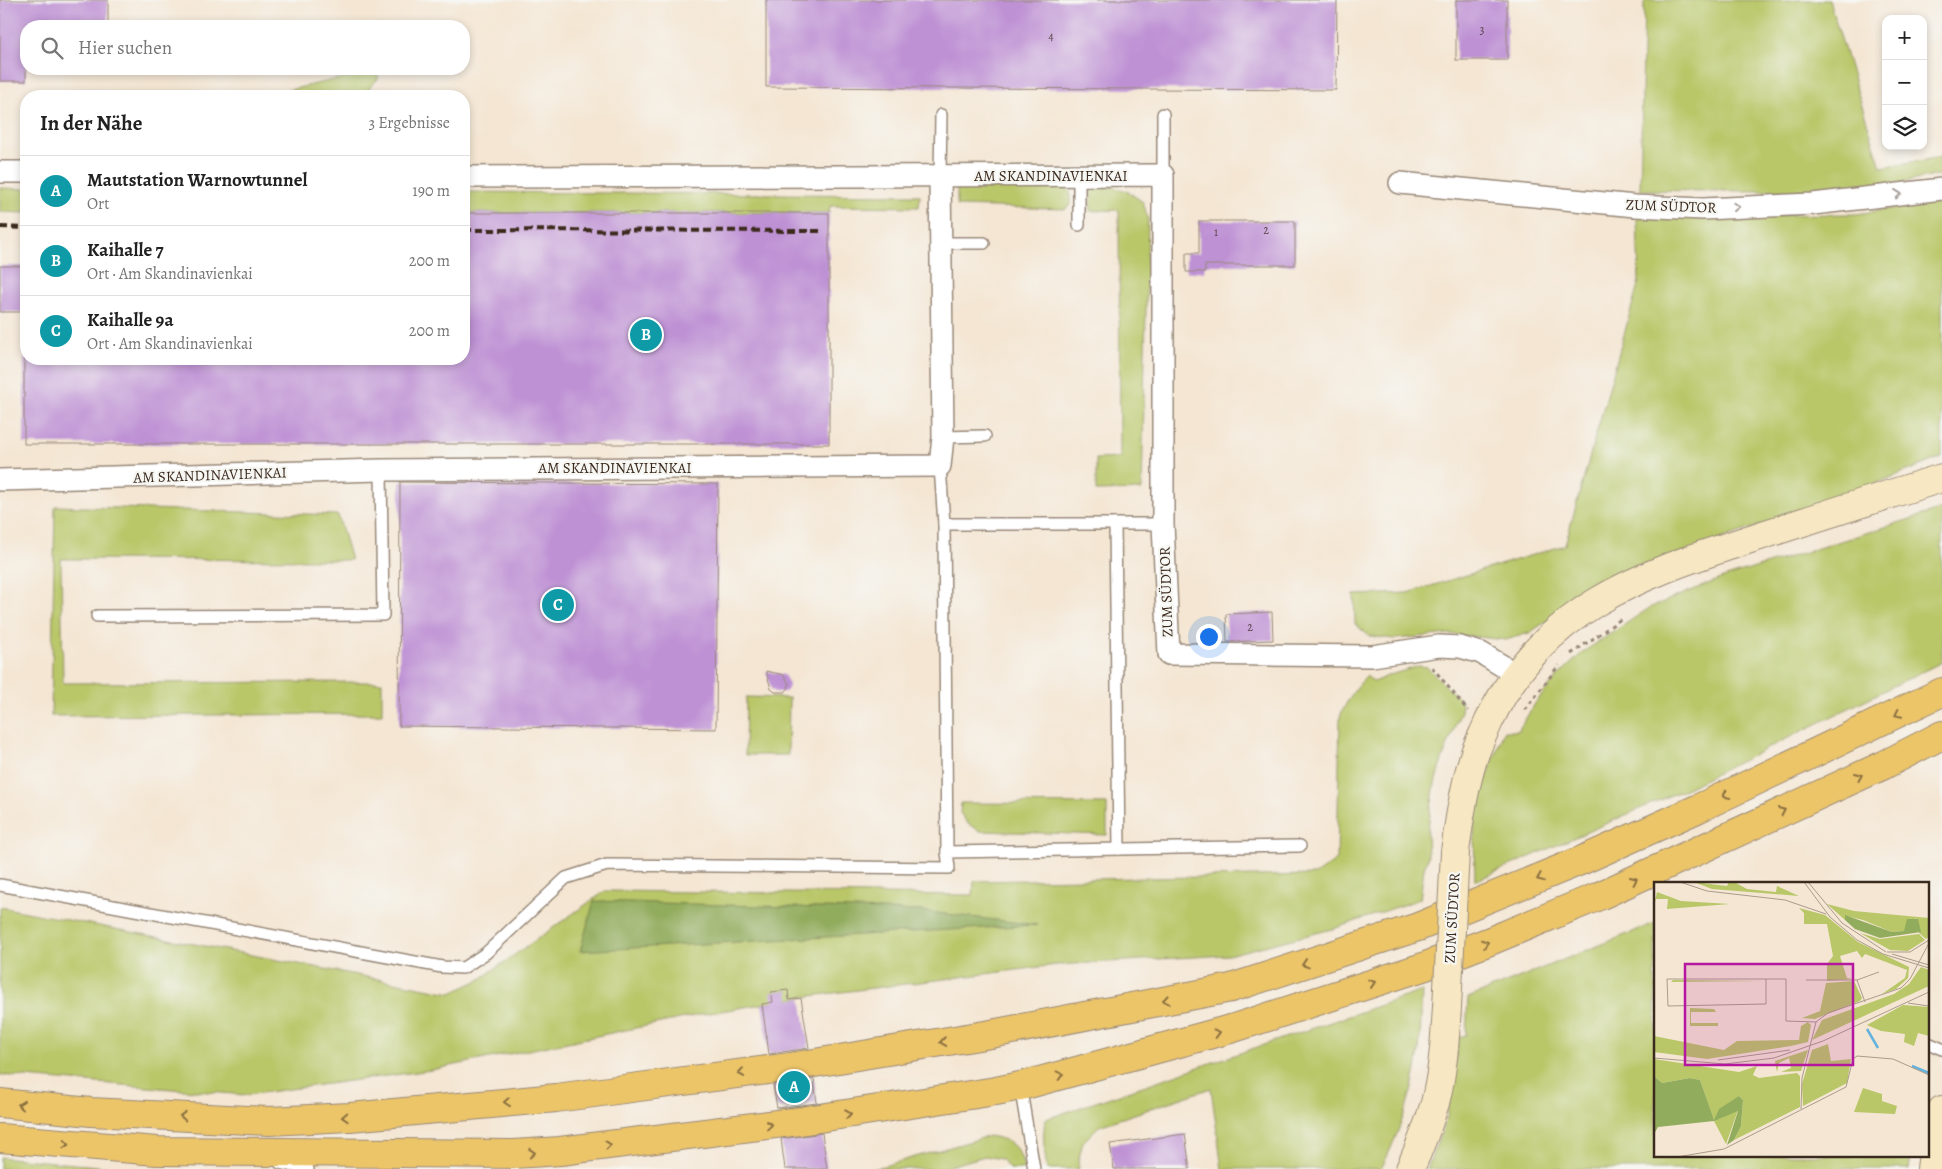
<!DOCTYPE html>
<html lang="de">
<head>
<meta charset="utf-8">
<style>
  :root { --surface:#fff; --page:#f6f6f6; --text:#222; --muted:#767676; --line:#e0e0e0; --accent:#ea580c }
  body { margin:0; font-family:Alegreya,serif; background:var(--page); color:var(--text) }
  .controls { position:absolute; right:15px; top:15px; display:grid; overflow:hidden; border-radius:10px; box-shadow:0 2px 8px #0003 }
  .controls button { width:45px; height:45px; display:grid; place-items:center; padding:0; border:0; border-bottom:1px solid var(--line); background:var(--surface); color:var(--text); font:25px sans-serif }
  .you { position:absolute; left:1208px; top:636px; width:18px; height:18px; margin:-12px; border:4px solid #fff; border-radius:50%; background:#1a73e8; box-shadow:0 0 0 8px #1a73e833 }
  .badge { display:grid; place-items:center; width:32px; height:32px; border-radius:50%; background:var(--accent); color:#fff; font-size:16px; font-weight:700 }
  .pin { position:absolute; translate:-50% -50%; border:2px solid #fff; box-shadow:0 1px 5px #0006 }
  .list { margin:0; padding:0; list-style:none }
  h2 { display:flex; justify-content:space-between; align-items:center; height:65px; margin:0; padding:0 20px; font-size:21px }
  h2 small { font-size:16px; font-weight:400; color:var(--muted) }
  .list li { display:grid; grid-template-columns:32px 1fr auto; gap:15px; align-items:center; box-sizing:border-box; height:70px; padding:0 20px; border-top:1px solid var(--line) }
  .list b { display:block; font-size:19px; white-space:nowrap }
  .list p { margin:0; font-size:16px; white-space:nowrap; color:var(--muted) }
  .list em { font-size:16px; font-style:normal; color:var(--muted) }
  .icon { flex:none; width:28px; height:28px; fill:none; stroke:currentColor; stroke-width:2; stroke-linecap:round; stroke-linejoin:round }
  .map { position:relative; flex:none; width:1942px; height:1169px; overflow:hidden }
  .search { position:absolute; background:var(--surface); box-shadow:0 2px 8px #0003; left:20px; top:20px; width:450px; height:55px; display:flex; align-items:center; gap:12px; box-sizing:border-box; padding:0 18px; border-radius:20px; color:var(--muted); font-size:19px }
  .panel { position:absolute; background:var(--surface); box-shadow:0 2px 8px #0003; left:20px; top:90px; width:450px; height:275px; border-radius:20px }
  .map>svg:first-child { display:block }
</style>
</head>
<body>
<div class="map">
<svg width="1942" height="1169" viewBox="0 0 1942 1169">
  <rect width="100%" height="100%" fill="#f6f6f2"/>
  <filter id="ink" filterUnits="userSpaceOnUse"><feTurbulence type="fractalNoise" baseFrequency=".02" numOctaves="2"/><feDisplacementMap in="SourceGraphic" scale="10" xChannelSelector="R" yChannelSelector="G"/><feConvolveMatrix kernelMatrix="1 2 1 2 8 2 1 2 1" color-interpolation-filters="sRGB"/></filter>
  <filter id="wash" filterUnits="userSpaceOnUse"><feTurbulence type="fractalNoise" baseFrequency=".0096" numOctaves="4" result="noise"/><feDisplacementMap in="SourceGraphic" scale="20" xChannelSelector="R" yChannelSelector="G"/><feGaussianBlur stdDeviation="1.12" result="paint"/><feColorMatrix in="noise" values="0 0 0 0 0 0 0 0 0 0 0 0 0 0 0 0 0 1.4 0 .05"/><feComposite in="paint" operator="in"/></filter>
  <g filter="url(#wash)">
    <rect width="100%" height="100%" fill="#f4e6d3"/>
    <g fill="#b9c769" stroke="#7a7844">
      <path d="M 1646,0 L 1829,0 L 1881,167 L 1942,157 L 1942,174 C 1892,187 1838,190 1786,191 C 1737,191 1688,191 1640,190 L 1644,3 Z"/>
      <path d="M 375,71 L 379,78 L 370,87 L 369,96 L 261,96 Z"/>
      <path d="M 1065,187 L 1070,191 L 1070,205 L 1066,209 L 957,206 L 957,188 Z"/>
      <path d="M 1113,187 L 1127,191 L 1143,202 L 1148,219 L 1142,490 L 1096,491 L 1096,459 L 1120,458 L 1119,210 L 1090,211 L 1091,188 Z"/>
      <path d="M 0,188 L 26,189 L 26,213 L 0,212 Z"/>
      <path d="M 464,192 L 920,195 L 919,207 L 830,206 L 829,213 L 464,213 Z"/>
      <path d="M 1942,201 L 1942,457 L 1845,496 L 1614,576 L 1529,633 L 1506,640 L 1450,634 L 1395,639 L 1369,636 L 1355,624 L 1354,595 L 1408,593 L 1565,545 L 1639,281 L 1637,216 L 1856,214 Z"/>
      <path d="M 55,506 L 338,515 L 351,560 L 61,559 L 63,683 L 382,682 L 382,714 L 51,716 Z"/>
      <path d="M 1942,509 L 1942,662 L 1685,789 L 1475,881 L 1474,826 L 1485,782 L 1504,731 L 1518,731 L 1536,702 L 1558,676 L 1583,652 L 1651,607 L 1720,579 Z"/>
      <path d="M 1419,666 L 1427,667 L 1462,702 L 1461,711 L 1442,760 L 1435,783 L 1427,834 L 1428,856 L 1424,869 L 1420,899 L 1336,928 L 1228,955 L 1056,965 L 802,997 L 704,1014 L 431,1070 L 246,1095 L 0,1075 L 0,907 L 451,993 L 479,980 L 605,891 L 973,895 L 974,881 L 1315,875 L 1337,860 L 1340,716 C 1347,701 1355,688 1367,676 L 1373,682 L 1390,675 Z"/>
      <path d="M 746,697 L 789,698 L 788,755 L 745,755 Z"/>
      <path d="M 961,803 L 1107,804 L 1107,835 L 980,831 L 968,824 L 960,813 Z"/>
      <path d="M 1655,923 L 1656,1155 L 1911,1155 L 1909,1169 L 1427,1169 L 1447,1117 L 1459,1037 L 1466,1035 L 1468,998 Z"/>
      <path d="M 1422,991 C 1421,1010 1421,1029 1419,1049 C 1415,1088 1399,1134 1381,1169 L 1222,1169 L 1211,1088 L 1099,1126 L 1083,1142 L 1078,1161 L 1079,1169 L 1047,1169 C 1045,1152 1041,1135 1046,1119 Z"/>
      <path d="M 989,1136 C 1012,1140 1020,1147 1024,1169 L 1010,1169 L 1001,1159 L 985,1156 L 939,1169 L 873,1169 Z"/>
      <path d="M 0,1157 L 128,1169 L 135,1169 L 0,1169 Z"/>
    </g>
    <path fill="#92ac5d" stroke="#666b3e" d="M 594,901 L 921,911 L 1037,925 L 580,951 Z"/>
    <g id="blocks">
      <g fill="#be91d4">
        <path d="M 0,0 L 108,0 L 108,26 L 26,26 L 26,81 L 0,81 Z"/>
        <path d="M 766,0 L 1337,0 L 1336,90 L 766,87 Z"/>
        <rect x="1456" y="0" width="51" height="60"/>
        <path d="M 464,213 L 829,213 L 829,444 L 24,444 L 24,359 L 464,359 Z"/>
        <path d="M 1199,221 L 1295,221 L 1295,265 L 1205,265 L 1205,272 L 1186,272 L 1186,253 L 1199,253 Z"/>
        <rect x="0" y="266" width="26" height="46"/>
        <path d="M 400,482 L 718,484 L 716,729 L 399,726 Z"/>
        <path d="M 1272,612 L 1273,640 L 1227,642 L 1226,614 Z"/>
        <path d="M 766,671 L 784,675 L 789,684 L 788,689 L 785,692 L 775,692 L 771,689 Z"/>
        <path d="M 788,990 L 789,1000 L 801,998 L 809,1048 L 769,1054 L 762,1004 L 773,1002 L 771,992 Z"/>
        <path d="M 814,1079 L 817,1103 L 777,1108 L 773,1085 Z"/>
        <path d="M 822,1133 L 827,1169 L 785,1169 L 781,1139 Z"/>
        <path d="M 1185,1134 L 1190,1169 L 1114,1169 L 1110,1144 Z"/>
      </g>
    </g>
  </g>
  <g filter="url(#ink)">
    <use href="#blocks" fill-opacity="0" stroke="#988878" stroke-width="1"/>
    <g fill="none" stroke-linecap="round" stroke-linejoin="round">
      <g stroke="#988878" stroke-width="14">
        <g id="lane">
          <path d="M 1163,114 L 1163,175"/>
          <path d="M 940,176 L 941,115"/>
          <path d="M 1079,176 L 1079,225"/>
          <path d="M 940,243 L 984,243"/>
          <path d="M 943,437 L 985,436"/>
          <path d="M 940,466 L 944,524 L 1163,524"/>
          <path d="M 944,524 L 947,852"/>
          <path d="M 1115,524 L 1119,849"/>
          <path d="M 97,616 L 383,615 L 381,470"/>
          <path d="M 0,885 L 442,967 L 463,968 L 486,953 L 566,878 L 607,865 L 949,868 L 947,852 L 1300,846"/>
          <path d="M 1928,1043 L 1942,1049"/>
          <path d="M 1020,1085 L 1034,1169"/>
          <path d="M 280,1163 L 308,1169"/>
        </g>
      </g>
      <g stroke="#988878" stroke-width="24">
        <g id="street">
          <path d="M 0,172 L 26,172"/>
          <path d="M 464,177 L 1163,175 L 1163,524 L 1169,654 L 1372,656 L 1439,646 L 1460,647 L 1481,653 L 1516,674"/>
          <path d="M 1400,183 L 1635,206 L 1703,209 L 1813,204 L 1942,189"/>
          <path d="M 0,480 L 381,470 L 940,466 L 943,437 L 940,176"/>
        </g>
      </g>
      <g stroke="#988878" stroke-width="30">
        <g id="secondary">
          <path d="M 1455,852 C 1459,820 1464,789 1473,759 C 1477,745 1484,733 1489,721 C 1542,609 1637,576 1747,540 C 1812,519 1877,498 1942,478"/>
          <path d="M 1410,1169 C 1420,1147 1428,1126 1435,1103 C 1443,1072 1445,1039 1447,1007"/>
          <path d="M 1931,1169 L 1937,1123 L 1942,1110"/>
        </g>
      </g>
      <g stroke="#988878" stroke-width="30">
        <g id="highway">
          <path d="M 0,1103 L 91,1112 L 269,1121 L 350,1117 L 556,1098 L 790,1067 L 991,1034 L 1231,988 L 1418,927 L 1585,859 L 1697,809 L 1942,692"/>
          <path d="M 0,1138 L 157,1151 L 514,1154 L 560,1151 L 800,1121 L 996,1091 L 1025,1085 L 1234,1028 L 1423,967 L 1490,941 L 1599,896 L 1884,765 L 1942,735"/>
        </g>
      </g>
      <g stroke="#988878" stroke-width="3" stroke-dasharray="4 4" stroke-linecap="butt">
        <path d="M 1571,654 L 1621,619"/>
        <path d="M 1432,667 L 1468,711"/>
        <path d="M 1525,710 L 1559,665"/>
      </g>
      <use href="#lane" stroke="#fff" stroke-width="11"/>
      <use href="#street" stroke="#fff" stroke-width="21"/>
      <use href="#secondary" stroke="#f7e8c3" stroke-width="28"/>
      <use href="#highway" stroke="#ecc569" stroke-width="28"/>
      <g stroke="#3b2a1e" stroke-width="4" stroke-dasharray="8 4" stroke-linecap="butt">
        <path d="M 0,227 L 26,228"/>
        <path d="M 464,230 L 822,231"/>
      </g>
      <g stroke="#988878" stroke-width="30" stroke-linecap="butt">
        <path id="secondary-bridge" d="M 1447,1007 L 1455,852"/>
      </g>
      <use href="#secondary-bridge" stroke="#f7e8c3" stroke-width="28"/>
    </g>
    <defs><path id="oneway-chevron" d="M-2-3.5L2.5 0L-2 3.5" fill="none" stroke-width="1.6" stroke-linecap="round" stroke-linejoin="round" transform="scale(1.25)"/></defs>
    <g stroke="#a79f9a">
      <use href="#oneway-chevron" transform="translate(1898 194) rotate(-7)"/>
      <use href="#oneway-chevron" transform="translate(1736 207) rotate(-2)"/>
    </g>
    <g stroke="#8b7040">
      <use href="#oneway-chevron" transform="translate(1898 714) rotate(154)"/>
      <use href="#oneway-chevron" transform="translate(1859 776) rotate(-24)"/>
      <use href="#oneway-chevron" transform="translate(1726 795) rotate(155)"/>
      <use href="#oneway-chevron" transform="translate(1782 811) rotate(-25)"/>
      <use href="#oneway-chevron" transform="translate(1540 878) rotate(158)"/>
      <use href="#oneway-chevron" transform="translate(1634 880) rotate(-25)"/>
      <use href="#oneway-chevron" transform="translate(1485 943) rotate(-21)"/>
      <use href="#oneway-chevron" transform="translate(1305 964) rotate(162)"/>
      <use href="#oneway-chevron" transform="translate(1372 983) rotate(-18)"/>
      <use href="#oneway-chevron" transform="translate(1166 1000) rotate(169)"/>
      <use href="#oneway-chevron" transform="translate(1217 1033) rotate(-15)"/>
      <use href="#oneway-chevron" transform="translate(943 1042) rotate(171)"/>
      <use href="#oneway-chevron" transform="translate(741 1073) rotate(172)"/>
      <use href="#oneway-chevron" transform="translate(1060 1075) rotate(-15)"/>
      <use href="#oneway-chevron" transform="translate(507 1102) rotate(175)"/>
      <use href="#oneway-chevron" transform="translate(21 1105) rotate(-174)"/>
      <use href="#oneway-chevron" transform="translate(848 1114) rotate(-9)"/>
      <use href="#oneway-chevron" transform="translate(183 1116) rotate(-177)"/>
      <use href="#oneway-chevron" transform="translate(345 1117) rotate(177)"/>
      <use href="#oneway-chevron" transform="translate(769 1125) rotate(-7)"/>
      <use href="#oneway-chevron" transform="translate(66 1144) rotate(5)"/>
      <use href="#oneway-chevron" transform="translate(608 1145) rotate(-7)"/>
      <use href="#oneway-chevron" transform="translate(532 1153) rotate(-4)"/>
    </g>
  </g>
  <g text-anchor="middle" stroke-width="4.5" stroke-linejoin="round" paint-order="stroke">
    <g font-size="12" fill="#5c444c">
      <text x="1482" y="34">3</text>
      <text x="1051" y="40">4</text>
      <text x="1266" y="234">2</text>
      <text x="1216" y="236">1</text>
      <text x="1250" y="631">2</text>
    </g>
    <g font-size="15" fill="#3b2a1e" stroke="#f6f6f2">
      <text x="1051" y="181">AM SKANDINAVIENKAI</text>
      <text transform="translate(1671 206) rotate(2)" y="5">ZUM SÜDTOR</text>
      <text x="615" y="473">AM SKANDINAVIENKAI</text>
      <text transform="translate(210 475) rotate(-2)" y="5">AM SKANDINAVIENKAI</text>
      <text transform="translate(1166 592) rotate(-92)" y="5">ZUM SÜDTOR</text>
      <text transform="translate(1452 918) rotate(-87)" y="5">ZUM SÜDTOR</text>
    </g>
  </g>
  <g transform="translate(1654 882)">
    <rect width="275" height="275" fill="#f4e6d3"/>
    <path d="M 40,0 L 73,4 L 75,0 L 82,1 L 93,7 L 122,10 L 123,4 L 145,14 L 58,7 ZM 3,10 L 27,19 L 76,22 L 13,27 L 14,17 L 2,17 L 0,23 ZM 173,22 L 200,29 L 275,36 L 275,54 L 272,57 L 265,51 L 262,36 L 250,49 L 238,50 L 209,38 L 192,34 L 191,38 ZM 145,26 L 171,33 L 204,60 L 255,85 L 254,96 L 242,107 L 228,112 L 251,96 L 253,88 L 211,72 L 208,76 L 203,69 L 186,74 L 193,96 L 199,97 L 173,99 L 173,82 L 179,74 L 173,42 L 150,42 L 150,31 ZM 206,51 L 226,57 L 265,52 L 271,58 L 254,69 L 236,68 ZM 267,85 L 275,88 L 275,104 L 158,158 L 168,138 L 240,112 L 255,102 ZM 19,98 L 111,99 L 17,100 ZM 200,99 L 208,116 L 206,119 L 161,137 L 148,136 L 166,129 L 172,101 ZM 249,123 L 275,125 L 275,154 L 264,151 L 260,164 L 250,160 L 251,152 L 227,149 L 213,143 ZM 36,126 L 60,127 L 62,130 L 37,130 L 37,141 L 64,141 L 64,144 L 36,144 ZM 154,140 L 157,143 L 154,160 L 137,164 L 53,177 L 0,170 L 0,154 L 70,168 L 83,159 L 145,158 L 147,144 ZM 174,162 L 177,179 L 197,177 L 193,201 L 149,224 L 148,202 L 158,168 ZM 154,168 L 147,189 L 127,190 L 137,186 L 135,176 L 125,181 L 123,190 L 121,179 ZM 0,177 L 85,190 L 103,184 L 99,193 L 105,196 L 143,191 L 146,194 L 146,225 L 80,258 L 87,244 L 89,218 L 85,214 L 60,238 L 84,228 L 72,262 L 60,239 L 46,198 L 36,196 L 8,201 L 0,194 ZM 209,206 L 228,212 L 228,219 L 243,224 L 241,232 L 200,230 Z" fill="#b9c769"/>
    <path d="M 191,33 L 238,50 L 250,49 L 253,37 L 264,37 L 267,50 L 226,56 L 201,47 L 191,38 ZM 0,194 L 8,201 L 36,196 L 46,198 L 60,238 L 65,227 L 85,214 L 89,218 L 87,244 L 80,258 L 73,263 L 84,229 L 60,239 L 4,245 L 0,252 Z" fill="#92ac5d"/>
    <path fill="none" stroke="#64b2de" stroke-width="2.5" d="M 213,147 L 224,166M 258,184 L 275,191"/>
    <path fill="none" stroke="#aa9b8b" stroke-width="1" d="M 26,0 L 53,9 L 131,18 L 172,32M 150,0 L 176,35 L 203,58 L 229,72 L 275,86M 154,0 L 188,41 L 232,70M 233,70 L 256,70 L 275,58M 238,72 L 275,83M 265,80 L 275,61M 112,97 L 112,122 L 14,124 L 13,97 L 132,97 L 132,139 L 162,140M 152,98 L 203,98 L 211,120M 203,98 L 225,90M 254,121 L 275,124M 0,176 L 71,182 L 120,176 L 169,159 L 275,110M 64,178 L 136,168M 147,227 L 148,196 L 162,140 L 174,131 L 247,106 L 256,97 L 265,80M 23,275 L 70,267 L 192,205 L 199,177 L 203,174 L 239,177 L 275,193"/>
    <path fill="#b5179e" fill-opacity="0.15" stroke="#b5179e" stroke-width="2.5" d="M 31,82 L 199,82 L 199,183 L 31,183 Z"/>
    <rect width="275" height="275" fill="none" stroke="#3b2a1e" stroke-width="2.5"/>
  </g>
</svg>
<div class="controls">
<button>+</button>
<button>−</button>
<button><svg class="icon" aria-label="layers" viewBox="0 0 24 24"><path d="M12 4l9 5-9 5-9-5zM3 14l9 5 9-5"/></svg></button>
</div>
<div class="you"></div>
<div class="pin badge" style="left:794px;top:1087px;background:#0f9aa8">A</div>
<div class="pin badge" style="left:646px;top:335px;background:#0f9aa8">B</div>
<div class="pin badge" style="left:558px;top:605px;background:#0f9aa8">C</div>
<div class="search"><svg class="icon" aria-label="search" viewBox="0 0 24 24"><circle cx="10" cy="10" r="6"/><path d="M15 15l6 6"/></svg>Hier suchen</div>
<section class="panel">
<h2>In der Nähe<small>3 Ergebnisse</small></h2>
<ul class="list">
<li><span class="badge" style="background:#0f9aa8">A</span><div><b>Mautstation Warnowtunnel</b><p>Ort</p></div><em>190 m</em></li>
<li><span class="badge" style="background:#0f9aa8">B</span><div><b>Kaihalle 7</b><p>Ort · Am Skandinavienkai</p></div><em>200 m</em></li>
<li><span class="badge" style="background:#0f9aa8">C</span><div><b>Kaihalle 9a</b><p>Ort · Am Skandinavienkai</p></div><em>200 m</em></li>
</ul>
</section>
</div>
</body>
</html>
